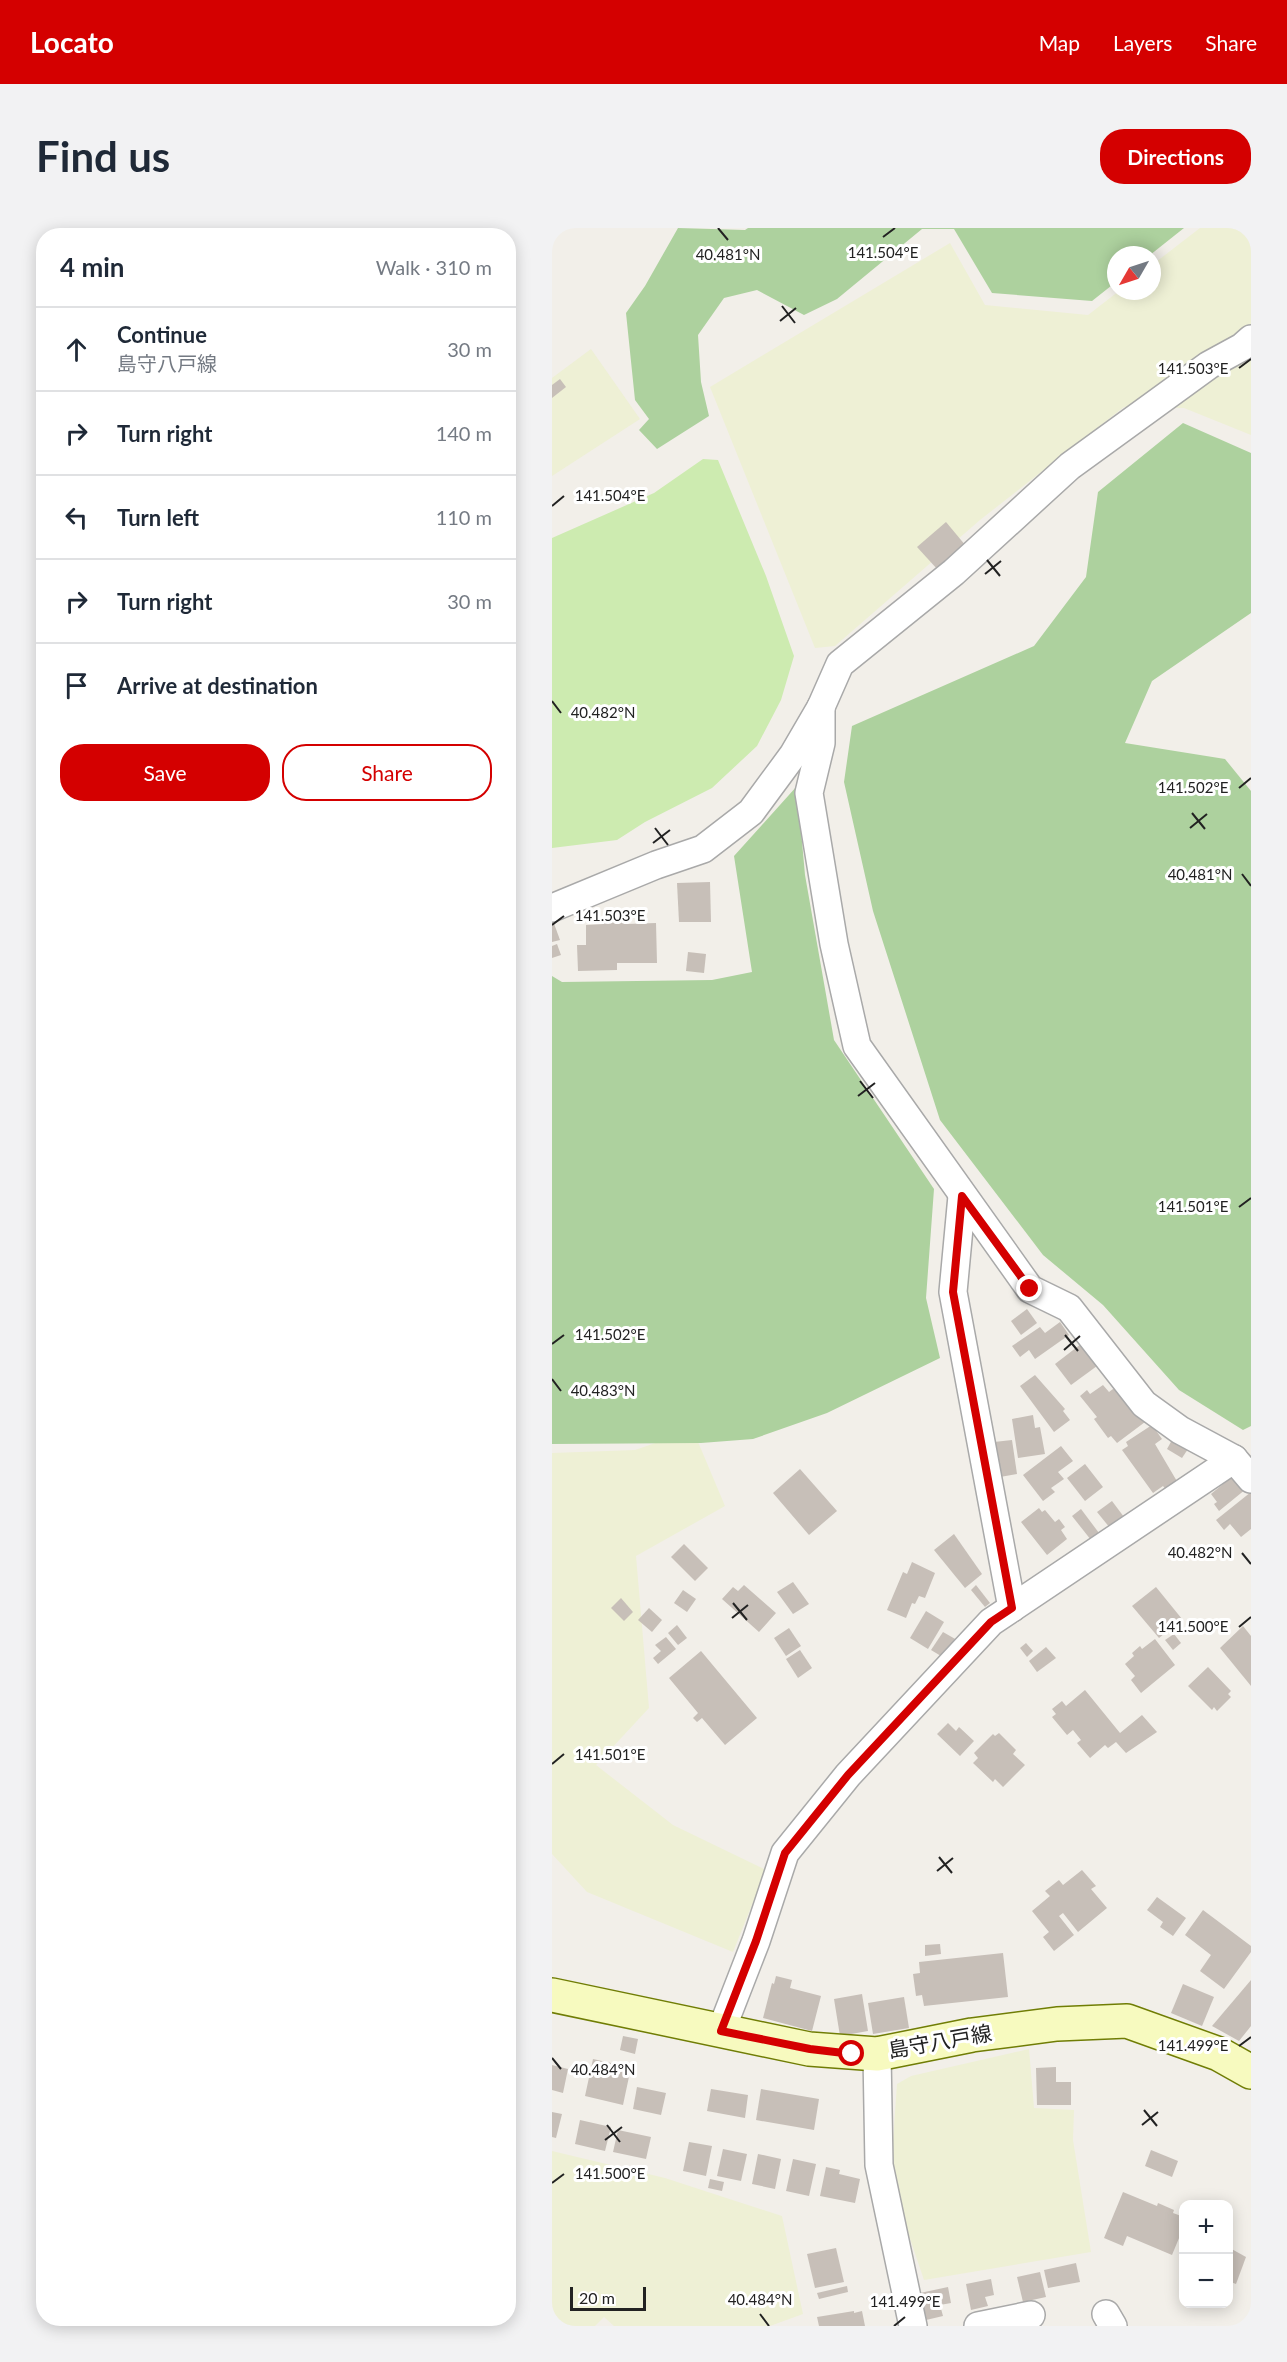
<!DOCTYPE html>
<html lang="en">
<head>
<meta charset="utf-8">
<style>
  :root { --surface:#fff; --page:#f2f2f3; --text:#1f2937; --muted:#747a83; --line:#e0e1e3; --accent:#d40000 }
  body { margin:0; font-family:Lato,"Noto Sans JP",sans-serif; background:var(--page); color:var(--text) }
  .controls { position:absolute; right:18px; bottom:18px; display:grid; overflow:hidden; border-radius:12px; box-shadow:0 3px 15px #0003 }
  .controls button { width:54px; height:54px; display:grid; place-items:center; padding:0; border:0; border-bottom:2px solid var(--line); background:var(--surface); color:var(--text); font:30px sans-serif }
  .compass { position:absolute; left:555px; top:18px; width:54px; height:54px; border-radius:50%; background:var(--surface); box-shadow:0 3px 15px #0003; rotate:231deg }
  .scale { position:absolute; left:18px; bottom:15px; width:76px; box-sizing:border-box; padding-left:6px; border:3px solid #222; border-top:0; font-size:16px; line-height:21px; white-space:nowrap; color:#222; -webkit-text-stroke:4px #fff; paint-order:stroke }
  .stop { position:absolute; width:18px; height:18px; margin:-14px; border:4px solid #d40000; border-radius:50%; background:#fff }
  .stop.end { background:#d40000; border-color:#fff; box-shadow:0 2px 6px #0008 }
  .list { margin:0; padding:0; list-style:none }
  h2 { display:flex; justify-content:space-between; align-items:center; height:78px; margin:0; padding:0 24px; font-size:26px }
  h2 small { font-size:20px; font-weight:400; color:var(--muted) }
  .list li { display:grid; grid-template-columns:39px 1fr auto; gap:18px; align-items:center; box-sizing:border-box; height:84px; padding:0 24px; border-top:2px solid var(--line) }
  .list b { display:block; font-size:22px; white-space:nowrap }
  .list p { margin:0; font-size:20px; white-space:nowrap; color:var(--muted) }
  .list em { font-size:20px; font-style:normal; color:var(--muted) }
  .actions { display:flex; gap:12px; padding:18px 24px }
  .actions a { flex:1; padding:14px 0; border:2px solid var(--accent); border-radius:24px; text-align:center; font-size:21px; color:var(--accent) }
  .actions .main { background:var(--accent); color:#fff }
  .icon { flex:none; width:33px; height:33px; fill:none; stroke:currentColor; stroke-width:2; stroke-linecap:round; stroke-linejoin:round }
  .map { position:relative; flex:none; width:699px; height:2098px; overflow:hidden; border-radius:24px }
  header { display:flex; align-items:center; gap:36px; box-sizing:border-box; height:84px; padding:0 30px; background:var(--accent); color:#fff }
  header strong { font-size:28px }
  nav { display:flex; gap:33px; margin-inline-start:auto; font-size:21px }
  .intro { display:flex; align-items:center; justify-content:space-between; box-sizing:border-box; height:144px; padding:0 36px }
  h1 { margin:0; font-size:42px }
  .button { padding:15px 27px; border-radius:24px; background:var(--accent); color:#fff; font-size:21px; font-weight:700 }
  main { display:flex; gap:36px; padding:0 36px }
  aside { flex:1; background:var(--surface); border-radius:24px; box-shadow:0 3px 15px #0003 }
  .map>svg:first-child { display:block }
</style>
</head>
<body>
<header>
<strong>Locato</strong>
<nav><a>Map</a><a>Layers</a><a>Share</a></nav>
</header>
<div class="intro"><h1>Find us</h1><a class="button">Directions</a></div>
<main>
<aside>
<h2>4 min<small>Walk · 310 m</small></h2>
<ul class="list">
<li><svg class="icon" aria-label="ahead" viewBox="0 0 24 24"><path d="M12 20V5M6 11l6-6 6 6"/></svg><div><b>Continue</b><p>島守八戸線</p></div><em>30 m</em></li>
<li><svg class="icon" aria-label="right" viewBox="0 0 24 24"><path d="M7 20v-9h11M14 6l5 5-5 5"/></svg><div><b>Turn right</b></div><em>140 m</em></li>
<li><svg class="icon" aria-label="left" viewBox="0 0 24 24"><path d="M17 20v-9H6M10 6l-5 5 5 5"/></svg><div><b>Turn left</b></div><em>110 m</em></li>
<li><svg class="icon" aria-label="right" viewBox="0 0 24 24"><path d="M7 20v-9h11M14 6l5 5-5 5"/></svg><div><b>Turn right</b></div><em>30 m</em></li>
<li><svg class="icon" aria-label="arrive" viewBox="0 0 24 24"><path d="M6 21V4h12l-3 4 3 4H6"/></svg><div><b>Arrive at destination</b></div></li>
</ul>
<div class="actions"><a class="main">Save</a><a>Share</a></div>
</aside>
<div class="map">
<svg width="699" height="2098" viewBox="0 0 699 2098">
  <rect width="100%" height="100%" fill="#f2efe9"/>
  <g fill="#eef0d5">
    <path d="M 648,0 L 699,0 L 699,207 L 632,180 L 572,179 L 428,292 L 283,418 L 263,420 L 158,159 L 398,15 L 433,77 L 536,87 L 567,63 L 600,63 L 600,37 Z"/>
    <path d="M 39,121 L 88,191 L 0,248 L 0,150 Z"/>
    <path d="M 141,1202 L 173,1278 L 84,1328 L 97,1480 L 44,1537 L 121,1597 L 214,1642 L 181,1724 L 35,1664 L 0,1626 L 0,1225 L 83,1222 Z"/>
    <path d="M 477,1821 L 482,1880 L 522,1882 L 521,1912 L 539,2024 L 372,2052 L 351,1990 L 340,1928 L 345,1856 L 359,1848 Z"/>
    <path d="M 0,1923 L 113,1950 L 230,1988 L 251,2086 L 218,2098 L 62,2098 L 52,2089 L 43,2098 L 2,2098 L 0,2096 Z"/>
  </g>
  <path fill="#cdebb0" d="M 151,231 L 166,232 L 214,348 L 242,428 L 229,472 L 205,518 L 160,560 L 93,594 L 65,612 L 0,620 L 0,310 L 102,265 Z"/>
  <g fill="#add19e">
    <path d="M 126,0 L 193,2 L 196,0 L 632,0 L 598,27 L 564,27 L 564,54 L 540,73 L 440,65 L 402,1 L 370,1 L 285,71 L 252,87 L 205,62 L 172,70 L 146,107 L 149,154 L 157,188 L 105,221 L 87,202 L 97,191 L 83,172 L 74,85 L 93,58 Z"/>
    <path d="M 631,195 L 699,225 L 699,385 L 600,453 L 573,515 L 673,531 L 699,563 L 699,1198 L 691,1202 L 627,1162 L 551,1077 L 491,1027 L 388,892 L 321,683 L 292,554 L 300,498 L 482,418 L 534,349 L 546,264 Z"/>
    <path d="M 245,558 L 253,647 L 282,812 L 382,961 L 374,1070 L 388,1130 L 275,1185 L 201,1211 L 149,1215 L 0,1216 L 0,748 L 10,754 L 160,752 L 200,744 L 182,628 Z"/>
  </g>
  <g fill="#c7bfb8">
    <path d="M 8,151 L 14,159 L 0,170 L 0,157 Z"/>
    <path d="M 394,294 L 414,318 L 386,342 L 365,319 Z"/>
    <path d="M 158,654 L 159,694 L 127,694 L 125,655 Z"/>
    <path d="M 0,690 L 8,712 L 0,714 Z"/>
    <path d="M 51,692 L 75,692 L 75,696 L 104,695 L 105,735 L 65,735 L 65,742 L 26,743 L 25,717 L 34,717 L 34,697 L 52,696 Z"/>
    <path d="M 5,716 L 9,727 L 0,730 L 0,718 Z"/>
    <path d="M 136,724 L 154,726 L 152,745 L 134,743 Z"/>
    <path d="M 475,1081 L 485,1095 L 469,1107 L 459,1093 Z"/>
    <path d="M 508,1094 L 517,1107 L 483,1131 L 477,1122 L 468,1129 L 460,1118 L 488,1099 L 493,1105 Z"/>
    <path d="M 529,1116 L 545,1138 L 519,1157 L 503,1136 Z"/>
    <path d="M 483,1147 L 513,1181 L 511,1183 L 518,1192 L 502,1204 L 468,1158 Z"/>
    <path d="M 551,1157 L 557,1164 L 565,1158 L 593,1194 L 565,1215 L 559,1208 L 556,1210 L 542,1191 L 545,1189 L 528,1168 L 535,1162 L 538,1166 Z"/>
    <path d="M 481,1187 L 483,1200 L 488,1199 L 493,1226 L 466,1230 L 460,1191 Z"/>
    <path d="M 600,1197 L 610,1211 L 603,1216 L 626,1255 L 615,1263 L 611,1258 L 601,1265 L 570,1222 L 576,1218 L 574,1214 Z"/>
    <path d="M 460,1212 L 465,1246 L 448,1249 L 442,1214 Z"/>
    <path d="M 620,1212 L 636,1221 L 630,1230 L 615,1221 Z"/>
    <path d="M 509,1218 L 521,1233 L 506,1244 L 512,1251 L 499,1260 L 503,1264 L 491,1273 L 471,1247 Z"/>
    <path d="M 533,1236 L 551,1259 L 533,1273 L 515,1250 Z"/>
    <path d="M 248,1241 L 285,1283 L 257,1307 L 221,1265 Z"/>
    <path d="M 682,1247 L 694,1261 L 667,1283 L 662,1276 L 665,1274 L 659,1266 Z"/>
    <path d="M 699,1264 L 699,1301 L 689,1309 L 678,1296 L 672,1302 L 664,1292 Z"/>
    <path d="M 560,1273 L 572,1289 L 558,1300 L 545,1284 Z"/>
    <path d="M 487,1280 L 490,1284 L 493,1282 L 503,1294 L 507,1291 L 513,1299 L 509,1302 L 515,1311 L 495,1327 L 469,1294 Z"/>
    <path d="M 529,1281 L 547,1305 L 539,1312 L 520,1288 Z"/>
    <path d="M 402,1306 L 430,1346 L 413,1360 L 382,1322 Z"/>
    <path d="M 132,1316 L 156,1340 L 143,1353 L 119,1329 Z"/>
    <path d="M 360,1334 L 383,1345 L 373,1370 L 367,1368 L 363,1376 L 360,1375 L 354,1390 L 335,1382 L 351,1344 L 355,1346 Z"/>
    <path d="M 241,1354 L 257,1376 L 241,1386 L 225,1364 Z"/>
    <path d="M 192,1357 L 224,1385 L 207,1404 L 170,1371 L 181,1359 L 186,1363 Z"/>
    <path d="M 424,1357 L 438,1375 L 433,1379 L 419,1362 Z"/>
    <path d="M 604,1359 L 630,1391 L 607,1410 L 580,1378 Z"/>
    <path d="M 131,1362 L 144,1371 L 135,1384 L 122,1375 Z"/>
    <path d="M 69,1370 L 81,1384 L 72,1393 L 59,1380 Z"/>
    <path d="M 97,1380 L 110,1392 L 100,1404 L 86,1392 Z"/>
    <path d="M 374,1383 L 392,1394 L 376,1421 L 358,1410 Z"/>
    <path d="M 125,1397 L 135,1410 L 126,1417 L 116,1405 Z"/>
    <path d="M 691,1398 L 699,1408 L 699,1458 L 668,1420 Z"/>
    <path d="M 237,1400 L 249,1418 L 234,1428 L 222,1410 Z"/>
    <path d="M 391,1404 L 405,1412 L 394,1431 L 379,1422 Z"/>
    <path d="M 622,1406 L 629,1415 L 621,1422 L 613,1412 Z"/>
    <path d="M 114,1409 L 124,1421 L 106,1436 L 101,1430 L 109,1423 L 103,1417 Z"/>
    <path d="M 603,1411 L 623,1437 L 589,1465 L 579,1452 L 583,1448 L 573,1436 L 582,1428 L 580,1425 L 588,1418 L 590,1421 Z"/>
    <path d="M 474,1415 L 481,1423 L 475,1429 L 468,1420 Z"/>
    <path d="M 494,1419 L 504,1430 L 485,1444 L 477,1433 Z"/>
    <path d="M 248,1422 L 260,1440 L 246,1450 L 234,1431 Z"/>
    <path d="M 149,1423 L 205,1490 L 173,1517 L 150,1490 L 145,1494 L 141,1490 L 146,1485 L 117,1450 Z"/>
    <path d="M 656,1439 L 679,1463 L 676,1466 L 679,1469 L 665,1483 L 662,1479 L 660,1482 L 636,1458 Z"/>
    <path d="M 533,1462 L 568,1505 L 590,1487 L 605,1504 L 574,1525 L 564,1514 L 556,1520 L 553,1517 L 538,1530 L 525,1515 L 529,1512 L 521,1502 L 515,1507 L 500,1489 L 504,1486 L 500,1481 L 510,1473 L 514,1478 Z"/>
    <path d="M 396,1495 L 404,1503 L 407,1499 L 422,1513 L 408,1528 L 385,1506 Z"/>
    <path d="M 447,1505 L 464,1522 L 461,1526 L 473,1537 L 451,1559 L 443,1551 L 441,1554 L 421,1535 L 426,1530 L 422,1525 L 441,1506 L 443,1508 Z"/>
    <path d="M 530,1642 L 544,1658 L 539,1661 L 555,1680 L 526,1704 L 511,1685 L 507,1688 L 522,1707 L 502,1723 L 491,1709 L 497,1704 L 480,1683 L 498,1668 L 493,1663 L 507,1652 L 511,1657 Z"/>
    <path d="M 605,1669 L 634,1690 L 621,1708 L 608,1699 L 611,1694 L 595,1682 Z"/>
    <path d="M 651,1682 L 699,1718 L 699,1724 L 672,1761 L 648,1743 L 659,1727 L 633,1707 Z"/>
    <path d="M 388,1716 L 389,1726 L 373,1728 L 373,1717 Z"/>
    <path d="M 451,1725 L 456,1769 L 372,1778 L 370,1767 L 364,1768 L 361,1746 L 368,1745 L 367,1734 Z"/>
    <path d="M 224,1748 L 240,1752 L 238,1760 L 269,1768 L 260,1803 L 211,1790 L 220,1755 L 222,1756 Z"/>
    <path d="M 699,1752 L 699,1798 L 687,1813 L 660,1798 Z"/>
    <path d="M 631,1756 L 662,1769 L 650,1798 L 619,1785 Z"/>
    <path d="M 310,1766 L 316,1803 L 288,1808 L 282,1771 Z"/>
    <path d="M 352,1769 L 357,1800 L 321,1806 L 316,1775 Z"/>
    <path d="M 71,1808 L 86,1811 L 83,1826 L 68,1822 Z"/>
    <path d="M 41,1831 L 59,1835 L 58,1839 L 78,1844 L 71,1877 L 33,1868 Z"/>
    <path d="M 0,1837 L 16,1841 L 11,1865 L 0,1862 Z"/>
    <path d="M 504,1839 L 504,1854 L 519,1854 L 519,1877 L 485,1877 L 484,1840 Z"/>
    <path d="M 85,1859 L 114,1865 L 109,1887 L 81,1881 Z"/>
    <path d="M 159,1861 L 196,1867 L 193,1890 L 155,1883 Z"/>
    <path d="M 209,1861 L 267,1871 L 262,1902 L 204,1892 Z"/>
    <path d="M 0,1884 L 10,1886 L 4,1910 L 0,1909 Z"/>
    <path d="M 28,1892 L 59,1899 L 53,1923 L 23,1916 Z"/>
    <path d="M 66,1902 L 99,1909 L 94,1931 L 61,1924 Z"/>
    <path d="M 137,1914 L 160,1918 L 154,1948 L 131,1943 Z"/>
    <path d="M 171,1921 L 195,1926 L 189,1953 L 165,1948 Z"/>
    <path d="M 599,1922 L 626,1933 L 620,1949 L 593,1938 Z"/>
    <path d="M 206,1926 L 229,1931 L 223,1961 L 200,1956 Z"/>
    <path d="M 241,1931 L 264,1936 L 257,1968 L 234,1963 Z"/>
    <path d="M 274,1939 L 288,1942 L 287,1946 L 308,1951 L 303,1975 L 268,1968 Z"/>
    <path d="M 158,1951 L 172,1954 L 170,1963 L 156,1960 Z"/>
    <path d="M 571,1964 L 605,1978 L 606,1975 L 622,1982 L 621,1985 L 632,1989 L 632,1998 L 620,2027 L 575,2008 L 571,2018 L 552,2010 Z"/>
    <path d="M 676,2019 L 694,2029 L 684,2056 L 676,2053 Z"/>
    <path d="M 284,2020 L 292,2054 L 263,2060 L 255,2026 Z"/>
    <path d="M 524,2035 L 528,2054 L 496,2060 L 492,2042 Z"/>
    <path d="M 488,2044 L 494,2069 L 471,2074 L 465,2049 Z"/>
    <path d="M 439,2051 L 442,2067 L 433,2069 L 436,2078 L 419,2082 L 414,2056 Z"/>
    <path d="M 295,2058 L 296,2064 L 267,2071 L 265,2065 Z"/>
    <path d="M 396,2059 L 399,2075 L 388,2077 L 391,2088 L 374,2092 L 368,2065 Z"/>
    <path d="M 302,2083 L 302,2085 L 310,2083 L 313,2098 L 267,2098 L 265,2089 Z"/>
  </g>
  <g fill="none" stroke-linecap="round" stroke-linejoin="round">
    <g stroke="#a9a9a9" stroke-width="30">
      <g id="street">
        <path d="M 269,479 L 269,515 L 257,565 L 282,716 L 305,818 L 478,1061 L 517,1080 L 592,1176 L 628,1202 L 682,1231 L 699,1251"/>
        <path d="M 0,680 L 104,637 L 151,621 L 199,584 L 241,527 L 269,479 L 288,436 L 402,344 L 518,238 L 657,137 L 690,119 L 699,111"/>
        <path d="M 410,968 L 401,1064 L 460,1380"/>
        <path d="M 169,1803 L 204,1713 L 233,1625 L 296,1547 L 439,1394 L 682,1231"/>
        <path d="M 325,1826 L 327,1937 L 361,2098"/>
        <path d="M 554,2086 L 561,2098"/>
        <path d="M 426,2098 L 479,2087"/>
      </g>
    </g>
    <g stroke="#707d05" stroke-width="36">
      <path id="secondary" d="M 0,1767 L 257,1821 L 325,1826 L 420,1807 L 505,1796 L 575,1793 L 667,1826 L 699,1844"/>
    </g>
    <use href="#street" stroke="#fff" stroke-width="27"/>
    <use href="#secondary" stroke="#f7fabf" stroke-width="33"/>
  </g>
  <g fill="none" stroke-linecap="round" stroke-linejoin="round">
    <path stroke="#d40000" stroke-width="8" d="M 300,1826 L 258,1821 L 169,1803 L 204,1713 L 233,1625 L 296,1547 L 439,1394 L 460,1380 L 401,1064 L 410,968 L 478,1061"/>
  </g>
  <path fill="none" stroke="#222" stroke-width="2" d="M 166,0 L 176,12M 331,9 L 343,0M 230,78 L 243,95M 228,93 L 244,80M 687,140 L 699,131M 0,278 L 12,268M 435,332 L 448,348M 433,346 L 449,333M 0,473 L 9,485M 687,560 L 699,550M 640,585 L 653,601M 103,600 L 116,617M 638,600 L 655,586M 101,615 L 118,602M 690,646 L 699,658M 0,697 L 12,688M 308,853 L 321,870M 306,868 L 323,855M 687,979 L 699,970M 513,1107 L 526,1123M 0,1116 L 12,1107M 512,1122 L 528,1108M 0,1151 L 9,1163M 690,1325 L 699,1336M 181,1375 L 195,1392M 180,1390 L 196,1377M 687,1399 L 699,1389M 0,1536 L 12,1526M 387,1629 L 400,1645M 385,1643 L 401,1630M 687,1818 L 699,1809M 0,1830 L 9,1841M 592,1882 L 605,1898M 55,1897 L 68,1914M 590,1897 L 606,1884M 53,1912 L 70,1899M 0,1955 L 12,1946M 208,2086 L 217,2098M 342,2098 L 353,2089"/>
  <g text-anchor="middle" stroke-width="6" stroke-linejoin="round" paint-order="stroke">
    <g font-size="21" fill="#222" stroke="#fff">
      <text transform="translate(388 1814) rotate(-10)" y="7">島守八戸線</text>
    </g>
  </g>
  <g font-size="15" text-anchor="middle" fill="#222" stroke="#fff" stroke-width="6" stroke-linejoin="round" paint-order="stroke">
    <text x="331" y="30">141.504°E</text>
    <text x="176" y="32">40.481°N</text>
    <text x="641" y="146">141.503°E</text>
    <text x="58" y="273">141.504°E</text>
    <text x="51" y="490">40.482°N</text>
    <text x="641" y="565">141.502°E</text>
    <text x="648" y="652">40.481°N</text>
    <text x="58" y="693">141.503°E</text>
    <text x="641" y="984">141.501°E</text>
    <text x="58" y="1112">141.502°E</text>
    <text x="51" y="1168">40.483°N</text>
    <text x="648" y="1330">40.482°N</text>
    <text x="641" y="1404">141.500°E</text>
    <text x="58" y="1532">141.501°E</text>
    <text x="641" y="1823">141.499°E</text>
    <text x="51" y="1847">40.484°N</text>
    <text x="58" y="1951">141.500°E</text>
    <text x="208" y="2077">40.484°N</text>
    <text x="353" y="2079">141.499°E</text>
  </g>
</svg>
<div class="controls">
<button>+</button>
<button>−</button>
</div>
<svg class="compass" viewBox="-18 -18 36 36"><path d="M0-13l5 13h-10z" fill="#e53935"/><path d="M0 13l5-13h-10z" fill="#747a83"/></svg>
<div class="scale">20 m</div>
<div class="stop" style="left:300px;top:1826px"></div>
<div class="stop end" style="left:478px;top:1061px"></div>
</div>
</main>
</body>
</html>
